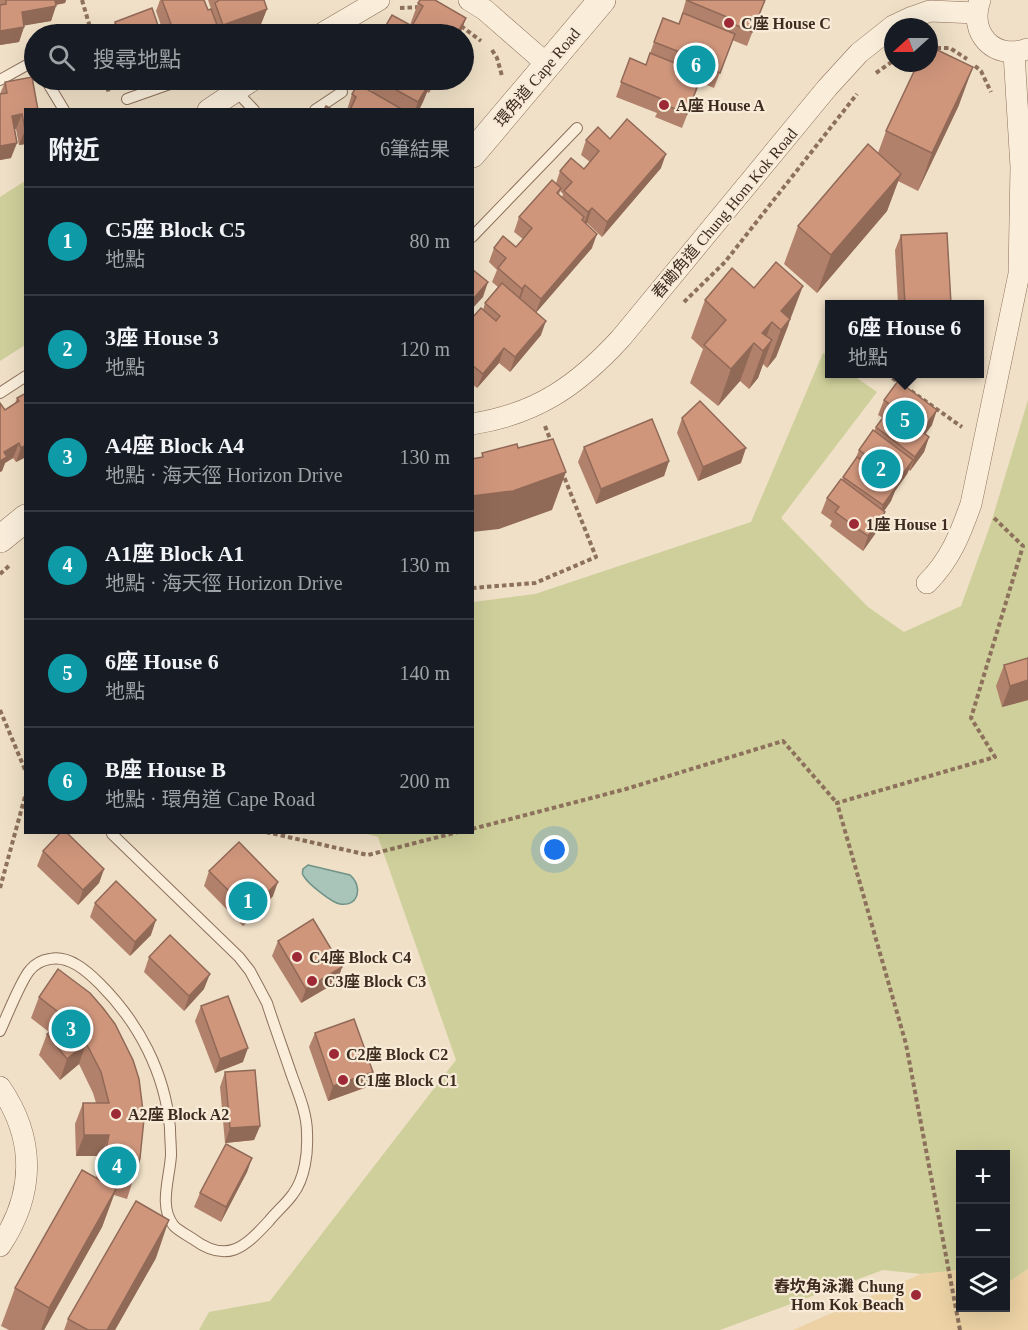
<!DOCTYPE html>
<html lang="zh-TW">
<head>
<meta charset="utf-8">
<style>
  :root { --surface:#171b24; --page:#20242c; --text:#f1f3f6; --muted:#9ea1a6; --line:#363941; --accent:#cc98a0 }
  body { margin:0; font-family:"Times New Roman","Noto Sans TC",serif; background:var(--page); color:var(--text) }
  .controls { position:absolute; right:18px; bottom:18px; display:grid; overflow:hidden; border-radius:0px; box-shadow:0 6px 24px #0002 }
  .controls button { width:54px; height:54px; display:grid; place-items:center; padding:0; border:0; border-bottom:2px solid var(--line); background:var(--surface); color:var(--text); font:30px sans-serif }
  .compass { position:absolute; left:884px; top:18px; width:54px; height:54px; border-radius:50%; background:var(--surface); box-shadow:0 6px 24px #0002; rotate:249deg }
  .you { position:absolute; left:555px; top:850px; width:21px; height:21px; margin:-15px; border:4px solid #fff; border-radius:50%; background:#1a73e8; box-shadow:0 0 0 9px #1a73e833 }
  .badge { display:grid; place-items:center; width:39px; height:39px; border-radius:50%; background:var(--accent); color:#fff; font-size:20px; font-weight:700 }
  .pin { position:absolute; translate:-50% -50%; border:3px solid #fff; box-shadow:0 2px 6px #0006 }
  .popup { position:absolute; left:825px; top:300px; width:159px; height:78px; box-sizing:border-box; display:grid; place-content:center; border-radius:0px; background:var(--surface); filter:drop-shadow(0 2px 4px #0005); font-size:20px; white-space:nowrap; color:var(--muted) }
  .popup b { font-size:22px; color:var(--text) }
  .popup::after { content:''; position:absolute; left:50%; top:100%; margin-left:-12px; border:12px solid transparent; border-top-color:var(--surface) }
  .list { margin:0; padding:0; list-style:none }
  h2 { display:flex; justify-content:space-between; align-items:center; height:78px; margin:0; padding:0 24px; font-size:26px }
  h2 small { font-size:20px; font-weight:400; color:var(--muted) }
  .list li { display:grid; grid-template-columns:39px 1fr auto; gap:18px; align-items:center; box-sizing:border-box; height:108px; padding:0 24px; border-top:2px solid var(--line) }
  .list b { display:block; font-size:22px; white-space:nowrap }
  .list p { margin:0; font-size:20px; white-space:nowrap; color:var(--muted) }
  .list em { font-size:20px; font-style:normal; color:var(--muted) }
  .icon { flex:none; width:33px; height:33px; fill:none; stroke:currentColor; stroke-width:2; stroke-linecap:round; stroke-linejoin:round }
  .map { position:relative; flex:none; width:1028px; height:1330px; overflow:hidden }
  .search { position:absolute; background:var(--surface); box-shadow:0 6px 24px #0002; left:24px; top:24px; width:450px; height:66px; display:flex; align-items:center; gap:15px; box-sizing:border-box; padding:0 21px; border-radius:33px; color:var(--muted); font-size:22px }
  .panel { position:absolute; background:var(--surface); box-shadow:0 6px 24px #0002; left:24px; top:108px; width:450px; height:726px; border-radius:0px }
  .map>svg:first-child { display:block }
</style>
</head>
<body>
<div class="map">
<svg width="1028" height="1330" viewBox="0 0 1028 1330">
  <rect width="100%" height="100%" fill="#f0e0c7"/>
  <g fill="#cecf9a">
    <path d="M 25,181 L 25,345 L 0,361 L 0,197 Z"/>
    <path d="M 823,353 L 830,358 L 830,374 L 851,374 L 877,392 L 781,518 L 868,607 L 904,632 L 961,606 L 991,523 L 1028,400 L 1028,1269 L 1006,1284 L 1006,1154 L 960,1154 L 960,1270 L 921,1274 L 883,1270 L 720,1330 L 199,1330 L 209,1312 L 270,1301 L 456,1060 L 378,837 L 364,833 L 472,832 L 473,602 L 535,594 L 751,522 Z"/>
  </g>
  <path fill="#ecd2a4" d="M 1028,1269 L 1028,1330 L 793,1330 L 921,1274 L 960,1270 L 960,1308 L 1006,1308 L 1006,1284 Z"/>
  <path fill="#a9c4b9" stroke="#6f9386" stroke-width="1.5" d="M 308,865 L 350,875 C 363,886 359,907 340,904 C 332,903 309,884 305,878 C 302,874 302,874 303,869 Z"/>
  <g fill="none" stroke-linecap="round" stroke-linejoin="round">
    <g stroke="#8d715c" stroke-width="12">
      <g id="service">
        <path d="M 0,80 L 34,61"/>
        <path d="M 46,80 L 64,110"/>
        <path d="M 236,91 L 254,110"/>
        <path d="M 127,99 L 181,80"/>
        <path d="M 315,110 L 342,92"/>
        <path d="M 472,237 L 577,128"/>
        <path d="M 0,393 L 26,376"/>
        <path d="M 0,1031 C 7,1016 21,980 30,970 C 35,964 43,960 50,959 C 69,955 87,971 100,984 C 139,1023 165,1073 170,1128 C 170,1137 171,1146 171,1155 C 170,1177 158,1207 174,1226 C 179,1231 187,1235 193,1239 C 227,1264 244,1248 269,1221 C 276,1212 286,1204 293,1194 C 305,1178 308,1153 307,1133 C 307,1114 299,1095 292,1076 C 284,1052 275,1028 267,1003 L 250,971 L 239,957 L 112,834"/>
      </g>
    </g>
    <g stroke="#8d715c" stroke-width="22">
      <g id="minor">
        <path d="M 469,0 L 485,10 L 548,65"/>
        <path d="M 980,0 C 968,33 994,61 1027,49"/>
        <path d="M 321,34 L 379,0"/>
        <path d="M 208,110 L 253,80"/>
        <path d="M 472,424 C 537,414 578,385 621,338 L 827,88 L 859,53 L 893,26 L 910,18 L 930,11 L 976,13"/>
        <path d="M 927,583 C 950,560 960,535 971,504 L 1019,274 L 1021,167 L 1014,53"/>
        <path d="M 0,1087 C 36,1139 35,1194 0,1246"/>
      </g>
    </g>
    <g stroke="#8d715c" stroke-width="28">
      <g id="tertiary">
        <path d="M 472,154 L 602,0"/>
        <path d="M 0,539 L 26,518"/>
      </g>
    </g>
    <g stroke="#8d715c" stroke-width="4" stroke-dasharray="4.5 3" stroke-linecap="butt">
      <path d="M 82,0 L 92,34"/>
      <path d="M 400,8 L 420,7"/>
      <path d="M 461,26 L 481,41"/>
      <path d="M 929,48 L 950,48 L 967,59"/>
      <path d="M 492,50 L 497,58 L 502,76"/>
      <path d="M 975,66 L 981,71 L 991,92"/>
      <path d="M 876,73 L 893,61"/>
      <path d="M 105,80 L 109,93"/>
      <path d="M 684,302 L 725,262 L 857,94"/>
      <path d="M 886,374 L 900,383"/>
      <path d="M 911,391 L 962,427"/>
      <path d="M 545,426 L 552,444"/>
      <path d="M 0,574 L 11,564"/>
      <path d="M 472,588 L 535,583 L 596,557 L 563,474"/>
      <path d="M 0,710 L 26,772"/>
      <path d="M 472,829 L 626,789 L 783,741 L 837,803"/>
      <path d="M 266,832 L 368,855 L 458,832"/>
      <path d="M 0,888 L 26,793"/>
      <path d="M 960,1330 L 906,1044 L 837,803 L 995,757 L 971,718 L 1023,546 L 992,516"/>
    </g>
    <use href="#service" stroke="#faeedb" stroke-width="10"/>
    <use href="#minor" stroke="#faeedb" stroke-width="21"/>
    <use href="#tertiary" stroke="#faeedb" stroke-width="27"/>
  </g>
  <g fill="#b2816b" fill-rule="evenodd">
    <path d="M 0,0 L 66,0 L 65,3 L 56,5 L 51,21 L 24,25 L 24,27 L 19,42 L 0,45 Z"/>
    <path d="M 160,0 L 204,0 L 208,10 L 211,9 L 208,0 L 264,0 L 267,9 L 261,24 L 231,34 L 164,34 L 156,11 Z"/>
    <path d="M 686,0 L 765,0 L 747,46 L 732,40 L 714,88 L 700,82 L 682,128 L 655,117 L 657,113 L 616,97 L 630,58 L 646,65 L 654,42 L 679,24 Z"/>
    <path d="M 418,3 L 466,18 L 460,34 L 381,34 L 410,25 Z"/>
    <path d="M 115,22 L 161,34 L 110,34 Z"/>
    <path d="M 32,77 L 26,144 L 19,145 L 16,129 L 14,129 L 11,158 L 0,160 L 0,94 L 5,82 Z"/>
    <path d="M 120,80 L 145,80 L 123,87 Z"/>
    <path d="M 366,80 L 436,80 L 429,93 L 427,92 L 419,110 L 347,110 L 352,94 L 371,92 L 374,84 Z"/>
    <path d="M 959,105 L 918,191 L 898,181 L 887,211 L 817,293 L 784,264 L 798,226 L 878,153 L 886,131 Z"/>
    <path d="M 610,139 L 661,168 L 602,237 L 587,223 L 586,224 L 592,248 L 536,312 L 541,335 L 510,372 L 499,363 L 477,388 L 472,384 L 472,318 L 483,310 L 485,303 L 498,287 L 492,282 L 497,270 L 489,262 L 494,248 L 516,247 L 523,239 L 514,232 L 519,217 L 556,183 L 560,171 L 584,169 L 590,162 L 581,155 L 586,140 ZM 560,191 L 563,194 L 562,197 L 559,195 Z"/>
    <path d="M 901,235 L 951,304 L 898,304 L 895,250 Z"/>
    <path d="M 705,300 L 789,324 L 776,357 L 767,368 L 763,364 L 758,378 L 749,389 L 740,381 L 718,406 L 690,383 L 703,349 L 691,338 Z"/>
    <path d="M 26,393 L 26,457 L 16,462 L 13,458 L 5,463 L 2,471 L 0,472 L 0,403 L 5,410 L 15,403 L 17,398 Z"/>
    <path d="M 884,400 L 932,425 L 925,434 L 929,437 L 924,452 L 910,471 L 909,470 L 907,474 L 895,491 L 891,501 L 884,511 L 880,527 L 863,551 L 830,526 L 832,521 L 821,513 L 827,498 L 842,480 L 843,477 L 855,460 L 859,450 L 874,431 L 876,427 L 883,418 L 878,415 Z"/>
    <path d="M 682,418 L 741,463 L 698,481 L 677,433 Z"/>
    <path d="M 584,447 L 669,461 L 664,476 L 596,504 L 578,462 Z"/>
    <path d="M 1028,658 L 1028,700 L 1002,707 L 996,686 L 1004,665 Z"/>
    <path d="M 43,851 L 104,869 L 99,883 L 78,905 L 37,866 Z"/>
    <path d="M 209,871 L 273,896 L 243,926 L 204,886 Z"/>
    <path d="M 95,903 L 151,935 L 130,956 L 90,917 Z"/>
    <path d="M 278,941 L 342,967 L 337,982 L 301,1003 L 272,956 Z"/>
    <path d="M 149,957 L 204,989 L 184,1011 L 144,972 Z"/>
    <path d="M 90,993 L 134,1177 L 127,1199 L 114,1195 L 102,1227 L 44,1330 L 9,1330 L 1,1326 L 15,1288 L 96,1178 L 101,1156 L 76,1156 L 75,1124 L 83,1103 L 96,1103 L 93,1093 L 79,1064 L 60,1080 L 39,1055 L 47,1034 L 49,1032 L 31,1018 L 39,997 Z"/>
    <path d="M 201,1006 L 243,1062 L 215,1073 L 195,1021 Z"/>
    <path d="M 315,1033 L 367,1087 L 328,1101 L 309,1047 Z"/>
    <path d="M 225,1072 L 260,1126 L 254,1140 L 225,1143 L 220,1087 Z"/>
    <path d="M 252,1158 L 247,1172 L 221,1222 L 194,1207 L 200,1193 Z"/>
    <path d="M 156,1258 L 115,1330 L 64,1330 L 68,1319 Z"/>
  </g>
  <g fill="#916957">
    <path d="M 51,0 L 66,0 L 65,3 L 48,6 Z"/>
    <path d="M 56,6 L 51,21 L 16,27 L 22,12 Z"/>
    <path d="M 267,9 L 261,24 L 231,34 L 216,34 L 220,33 L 223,25 Z"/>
    <path d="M 466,18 L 460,34 L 457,34 L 459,30 Z"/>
    <path d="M 24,27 L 19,42 L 0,45 L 0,31 Z"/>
    <path d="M 973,67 L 959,105 L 918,191 L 932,153 Z"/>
    <path d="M 126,80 L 145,80 L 123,87 Z"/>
    <path d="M 429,80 L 432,80 L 423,102 L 419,110 L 415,110 L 418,102 L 425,90 Z"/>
    <path d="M 434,80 L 436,80 L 429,93 Z"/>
    <path d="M 22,114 L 16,129 L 6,130 L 12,116 Z"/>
    <path d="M 26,130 L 26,144 L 19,145 L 25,130 Z"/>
    <path d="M 17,143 L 11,158 L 0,160 L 0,146 Z"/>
    <path d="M 666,154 L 661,168 L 602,237 L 607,222 Z"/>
    <path d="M 901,174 L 887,211 L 817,293 L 831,255 Z"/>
    <path d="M 592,208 L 587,223 L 583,227 L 588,212 Z"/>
    <path d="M 597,234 L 592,248 L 535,314 L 541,299 Z"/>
    <path d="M 488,282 L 483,297 L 472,309 L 472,300 Z"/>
    <path d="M 525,285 L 520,300 L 517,303 L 522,289 Z"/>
    <path d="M 803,286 L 776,357 L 767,368 L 781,330 L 781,311 Z"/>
    <path d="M 546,321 L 541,335 L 510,372 L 515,357 Z"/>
    <path d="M 772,322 L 761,350 L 762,333 Z"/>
    <path d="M 772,340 L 758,378 L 749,389 L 763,351 Z"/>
    <path d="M 754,343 L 740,381 L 718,406 L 731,369 Z"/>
    <path d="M 504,348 L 499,363 L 477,388 L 483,374 Z"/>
    <path d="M 937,410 L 932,425 L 918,444 L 923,429 Z"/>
    <path d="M 929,437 L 924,452 L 910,471 L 915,457 Z"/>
    <path d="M 19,443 L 13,458 L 5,463 L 2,471 L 0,472 L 0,461 L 4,452 Z"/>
    <path d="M 26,445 L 26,457 L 16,462 L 21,448 Z"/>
    <path d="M 746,448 L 741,463 L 698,481 L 703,467 Z"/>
    <path d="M 913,460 L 907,474 L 895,491 L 891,501 L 878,520 L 883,505 L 895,488 L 899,479 Z"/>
    <path d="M 669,461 L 664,476 L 596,504 L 601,489 Z"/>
    <path d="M 566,472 L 552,510 L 499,529 L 472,532 L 472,496 Z"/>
    <path d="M 885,512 L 880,527 L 863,551 L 868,536 Z"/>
    <path d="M 1028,680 L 1028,700 L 1002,707 L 1010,686 Z"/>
    <path d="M 104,869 L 99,883 L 78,905 L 83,890 Z"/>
    <path d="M 278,882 L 273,896 L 243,926 L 249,911 Z"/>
    <path d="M 156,920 L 151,935 L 130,956 L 135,942 Z"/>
    <path d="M 342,967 L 337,982 L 301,1003 L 306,989 Z"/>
    <path d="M 210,974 L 204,989 L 184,1011 L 189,996 Z"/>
    <path d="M 86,1043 L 79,1064 L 60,1080 L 67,1059 Z"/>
    <path d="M 248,1048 L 243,1062 L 215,1073 L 220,1059 Z"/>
    <path d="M 373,1072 L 367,1087 L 328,1101 L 333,1086 Z"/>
    <path d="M 260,1126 L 254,1140 L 225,1143 L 230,1128 Z"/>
    <path d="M 84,1135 L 109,1135 L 101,1156 L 76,1156 Z"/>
    <path d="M 252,1158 L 247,1172 L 221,1222 L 226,1207 Z"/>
    <path d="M 116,1189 L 102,1227 L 44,1330 L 41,1330 L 49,1308 Z"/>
    <path d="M 169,1220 L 156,1258 L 115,1330 L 107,1330 Z"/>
  </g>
  <g fill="#cf967c" stroke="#916957" stroke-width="1.5">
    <path d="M 6,0 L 55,0 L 56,6 L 22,12 L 24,27 L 0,31 L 0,5 L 6,4 Z"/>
    <path d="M 162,0 L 204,0 L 208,10 L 211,9 L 220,33 L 216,34 L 171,34 L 167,25 L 171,24 Z"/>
    <path d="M 218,0 L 264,0 L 267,9 L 223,25 L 215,3 L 218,1 Z"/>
    <path d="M 420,0 L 435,0 L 466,18 L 459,30 L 453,27 L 448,34 L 381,34 L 392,15 L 412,26 L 423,6 L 418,3 Z"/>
    <path d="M 686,0 L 765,0 L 752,32 L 726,21 L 727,17 Z"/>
    <path d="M 152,8 L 161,34 L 119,34 L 115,22 Z"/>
    <path d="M 683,13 L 735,34 L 720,73 L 693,62 L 695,58 L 654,42 L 663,18 L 679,24 Z"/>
    <path d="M 929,46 L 973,67 L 932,153 L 886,131 L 918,63 L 929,63 Z"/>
    <path d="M 650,53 L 702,74 L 687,114 L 661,103 L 662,99 L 621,82 L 630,58 L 646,65 Z"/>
    <path d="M 32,77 L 38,110 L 26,110 L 26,130 L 25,130 L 22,114 L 12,116 L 17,143 L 0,146 L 0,94 L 7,93 L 5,82 Z"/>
    <path d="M 378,80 L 423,80 L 419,86 L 426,89 L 418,102 Z"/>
    <path d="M 358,84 L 400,108 L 399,110 L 350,110 L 356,97 L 352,94 Z"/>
    <path d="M 326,106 L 333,110 L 324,110 Z"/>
    <path d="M 627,119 L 666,154 L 607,222 L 592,208 L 588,212 L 564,191 L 572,182 L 560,171 L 571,158 L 584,169 L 599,151 L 586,140 L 598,127 L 610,139 Z"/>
    <path d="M 868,144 L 901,174 L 831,255 L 798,226 Z"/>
    <path d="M 552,180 L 561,188 L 557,193 L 584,217 L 582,220 L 597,234 L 541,299 L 525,285 L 522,289 L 498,268 L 506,258 L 494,248 L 503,236 L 516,247 L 523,239 L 532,228 L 519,217 Z"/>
    <path d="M 947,233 L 951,304 L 905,304 L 901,235 Z"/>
    <path d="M 776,262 L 803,286 L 781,311 L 790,319 L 781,330 L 772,322 L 762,333 L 772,340 L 763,351 L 754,343 L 731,369 L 704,345 L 726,320 L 705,300 L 732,268 L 754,288 Z"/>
    <path d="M 472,269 L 488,282 L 472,300 Z"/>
    <path d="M 502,283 L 546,321 L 515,357 L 504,348 L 483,374 L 472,365 L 472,318 L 481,308 L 496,321 L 500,316 L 485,303 Z"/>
    <path d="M 898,381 L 937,410 L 923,429 L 884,400 Z"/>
    <path d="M 26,393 L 26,445 L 21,448 L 19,443 L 4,452 L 7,457 L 0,461 L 0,403 L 5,410 L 19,401 L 17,398 Z"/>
    <path d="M 700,401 L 746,448 L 703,467 L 682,418 Z"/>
    <path d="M 890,408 L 929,437 L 915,457 L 876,427 Z"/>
    <path d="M 652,419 L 669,461 L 601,489 L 584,447 Z"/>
    <path d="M 873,430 L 913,460 L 899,479 L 859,450 Z"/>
    <path d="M 553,439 L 566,472 L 513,491 L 472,496 L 472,459 L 483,457 L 482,453 L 517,444 L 518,448 Z"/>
    <path d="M 857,457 L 897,486 L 883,505 L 843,477 Z"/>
    <path d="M 841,479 L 885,512 L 868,536 L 835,512 L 839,507 L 827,498 Z"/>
    <path d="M 1028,658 L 1028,680 L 1010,686 L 1004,665 Z"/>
    <path d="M 61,832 L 66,832 L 104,869 L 83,890 L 43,851 Z"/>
    <path d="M 239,842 L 278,882 L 249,911 L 209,871 Z"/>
    <path d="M 116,881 L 156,920 L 135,942 L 95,903 Z"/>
    <path d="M 313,919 L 342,967 L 306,989 L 278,941 Z"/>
    <path d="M 170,935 L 210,974 L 189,996 L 149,957 Z"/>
    <path d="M 58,969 L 90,993 L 103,1008 L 115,1024 L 133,1060 L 139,1079 L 144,1119 L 140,1158 L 134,1177 L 102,1168 L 109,1135 L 84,1135 L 83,1103 L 109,1103 L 101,1072 L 86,1043 L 67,1059 L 47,1034 L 66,1018 L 39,997 Z"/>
    <path d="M 228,996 L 248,1048 L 220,1059 L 201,1006 Z"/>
    <path d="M 354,1019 L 373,1072 L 333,1086 L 315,1033 Z"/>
    <path d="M 255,1070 L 260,1126 L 230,1128 L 225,1072 Z"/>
    <path d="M 226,1144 L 252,1158 L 226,1207 L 200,1193 Z"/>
    <path d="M 82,1170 L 116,1189 L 49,1308 L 15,1288 Z"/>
    <path d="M 136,1201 L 169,1220 L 107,1330 L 88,1330 L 68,1319 Z"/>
  </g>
  <g fill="#9e2936" stroke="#f7ebd7" stroke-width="2">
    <circle cx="729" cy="23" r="6"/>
    <circle cx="664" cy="105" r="6"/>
    <circle cx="854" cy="524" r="6"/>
    <circle cx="297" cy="957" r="6"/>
    <circle cx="312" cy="981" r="6"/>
    <circle cx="334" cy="1054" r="6"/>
    <circle cx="343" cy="1080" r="6"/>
    <circle cx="116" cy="1114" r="6"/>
    <circle cx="916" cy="1295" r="6"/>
  </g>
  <g text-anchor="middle" stroke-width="4.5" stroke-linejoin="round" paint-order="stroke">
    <g font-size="16" font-weight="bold" fill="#3d2b20" stroke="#f7ebd7" text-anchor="start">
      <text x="741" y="29">C座 House C</text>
      <text x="676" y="111">A座 House A</text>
      <text x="866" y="530">1座 House 1</text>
      <text x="309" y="963">C4座 Block C4</text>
      <text x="324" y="987">C3座 Block C3</text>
      <text x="346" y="1060">C2座 Block C2</text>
      <text x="355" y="1086">C1座 Block C1</text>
      <text x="128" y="1120">A2座 Block A2</text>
      <text x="904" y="1292" text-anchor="end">舂坎角泳灘 Chung<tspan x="904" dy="18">Hom Kok Beach</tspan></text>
    </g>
    <g font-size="16" fill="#3d2b20" stroke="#f7ebd7">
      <text transform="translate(537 77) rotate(-50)" y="6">環角道 Cape Road</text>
      <text transform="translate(724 213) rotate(-50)" y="6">舂磡角道 Chung Hom Kok Road</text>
    </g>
  </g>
</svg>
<div class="controls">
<button>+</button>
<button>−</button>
<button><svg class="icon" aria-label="layers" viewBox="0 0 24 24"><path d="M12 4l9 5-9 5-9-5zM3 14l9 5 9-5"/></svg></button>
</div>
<svg class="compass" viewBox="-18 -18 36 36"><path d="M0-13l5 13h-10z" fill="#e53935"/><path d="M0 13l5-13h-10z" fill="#9ea1a6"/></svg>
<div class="you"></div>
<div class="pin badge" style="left:248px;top:901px;background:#0f9aa8">1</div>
<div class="pin badge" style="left:881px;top:469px;background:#0f9aa8">2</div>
<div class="pin badge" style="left:71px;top:1029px;background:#0f9aa8">3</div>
<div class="pin badge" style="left:117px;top:1166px;background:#0f9aa8">4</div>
<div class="pin badge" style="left:905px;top:420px;background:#0f9aa8">5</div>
<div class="popup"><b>6座 House 6</b>地點</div>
<div class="pin badge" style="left:696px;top:65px;background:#0f9aa8">6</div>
<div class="search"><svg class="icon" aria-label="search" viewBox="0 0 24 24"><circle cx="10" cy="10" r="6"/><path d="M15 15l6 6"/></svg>搜尋地點</div>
<section class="panel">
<h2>附近<small>6筆結果</small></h2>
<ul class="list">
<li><span class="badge" style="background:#0f9aa8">1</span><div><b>C5座 Block C5</b><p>地點</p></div><em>80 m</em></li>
<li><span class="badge" style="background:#0f9aa8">2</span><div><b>3座 House 3</b><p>地點</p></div><em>120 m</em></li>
<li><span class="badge" style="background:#0f9aa8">3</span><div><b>A4座 Block A4</b><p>地點 · 海天徑 Horizon Drive</p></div><em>130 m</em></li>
<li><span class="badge" style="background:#0f9aa8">4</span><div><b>A1座 Block A1</b><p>地點 · 海天徑 Horizon Drive</p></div><em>130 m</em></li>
<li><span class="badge" style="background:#0f9aa8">5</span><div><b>6座 House 6</b><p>地點</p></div><em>140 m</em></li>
<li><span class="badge" style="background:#0f9aa8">6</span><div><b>B座 House B</b><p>地點 · 環角道 Cape Road</p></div><em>200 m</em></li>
</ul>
</section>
</div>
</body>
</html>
